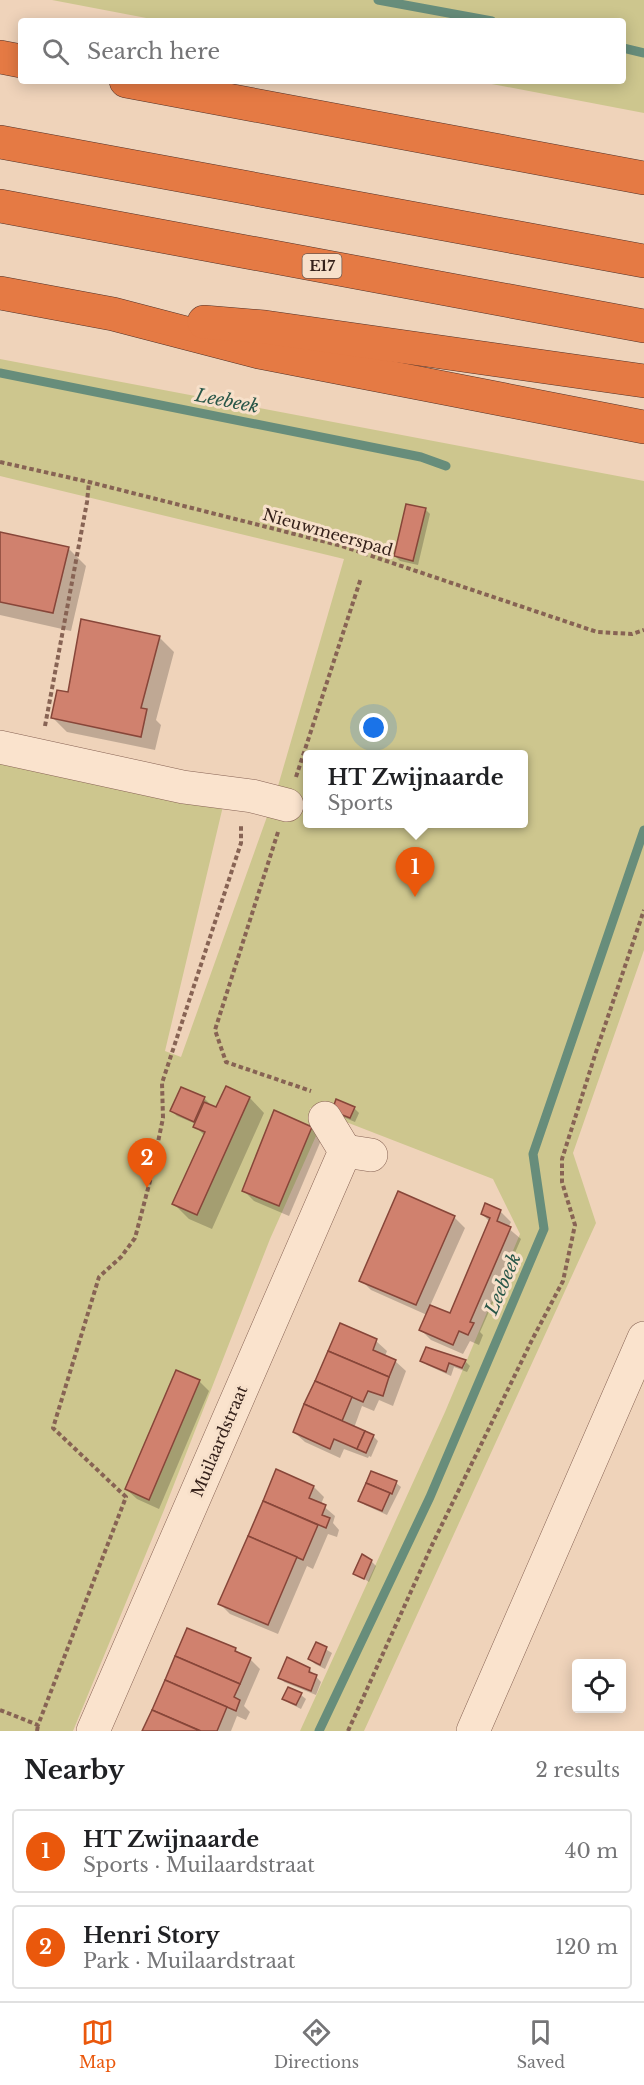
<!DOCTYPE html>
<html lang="en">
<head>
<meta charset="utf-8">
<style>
  :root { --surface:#fff; --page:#f2f2f2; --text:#202124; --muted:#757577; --line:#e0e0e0; --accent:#ea580c }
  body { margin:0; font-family:"Libre Baskerville",serif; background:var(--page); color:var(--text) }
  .controls { position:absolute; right:18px; bottom:18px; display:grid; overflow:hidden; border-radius:6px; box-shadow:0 3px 15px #0003 }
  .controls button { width:54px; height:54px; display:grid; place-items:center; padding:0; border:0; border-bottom:2px solid var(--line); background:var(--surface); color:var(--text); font:30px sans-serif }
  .you { position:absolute; left:374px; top:728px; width:21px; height:21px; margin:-15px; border:4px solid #fff; border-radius:50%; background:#1a73e8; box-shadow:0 0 0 9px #1a73e833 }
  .badge { display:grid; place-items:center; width:39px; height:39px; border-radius:50%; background:var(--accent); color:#fff; font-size:20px; font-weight:700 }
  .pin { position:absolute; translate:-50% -50px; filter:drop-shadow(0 2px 3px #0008) }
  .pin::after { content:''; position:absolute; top:32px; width:21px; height:18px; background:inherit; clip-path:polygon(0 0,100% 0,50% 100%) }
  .popup { position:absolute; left:303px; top:750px; width:225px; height:78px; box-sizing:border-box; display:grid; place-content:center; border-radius:6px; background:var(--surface); filter:drop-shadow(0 2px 4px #0005); font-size:20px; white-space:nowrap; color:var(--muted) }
  .popup b { font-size:22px; color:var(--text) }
  .popup::after { content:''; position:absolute; left:50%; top:100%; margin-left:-12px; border:12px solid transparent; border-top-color:var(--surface) }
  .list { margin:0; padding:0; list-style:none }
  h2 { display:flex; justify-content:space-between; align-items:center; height:78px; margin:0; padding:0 24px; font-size:26px }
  h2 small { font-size:20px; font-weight:400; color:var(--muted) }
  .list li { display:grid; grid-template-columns:39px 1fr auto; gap:18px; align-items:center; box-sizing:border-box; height:84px; margin:0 12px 12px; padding:0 12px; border:2px solid var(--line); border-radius:6px }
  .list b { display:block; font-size:22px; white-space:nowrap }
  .list p { margin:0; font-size:20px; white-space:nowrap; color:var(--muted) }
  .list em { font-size:20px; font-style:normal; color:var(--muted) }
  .icon { flex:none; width:33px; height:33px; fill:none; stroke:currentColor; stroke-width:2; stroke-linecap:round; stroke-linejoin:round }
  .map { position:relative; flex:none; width:644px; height:1731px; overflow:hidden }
  .search { position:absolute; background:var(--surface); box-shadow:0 3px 15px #0003; left:18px; right:18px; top:18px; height:66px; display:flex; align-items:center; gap:15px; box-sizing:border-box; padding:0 21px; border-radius:6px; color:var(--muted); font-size:22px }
  .sheet { height:270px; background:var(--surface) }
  nav { display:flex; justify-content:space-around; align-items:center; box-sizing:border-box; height:84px; border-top:2px solid var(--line); background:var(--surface); font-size:16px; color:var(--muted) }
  nav a { display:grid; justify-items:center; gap:3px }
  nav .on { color:var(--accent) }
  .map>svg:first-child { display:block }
</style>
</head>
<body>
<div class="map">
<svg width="644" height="1731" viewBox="0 0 644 1731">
  <rect width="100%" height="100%" fill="#efd3ba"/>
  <g fill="#cdc68e" fill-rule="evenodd">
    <path d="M 52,0 L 644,0 L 644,113 L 476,81 L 623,81 L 623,21 L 162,21 Z"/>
    <path d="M 0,359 L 644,481 L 644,950 L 573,1153 L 596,1223 L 364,1731 L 300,1731 L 445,1412 L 520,1234 L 493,1179 L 310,1108 L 312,1127 L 316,1136 L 270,1239 L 164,1510 L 73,1731 L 0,1731 L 0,738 L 228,785 L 165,1051 L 181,1057 L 278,786 L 344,559 L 0,476 ZM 307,754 L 523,754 L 523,824 L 307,824 Z"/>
  </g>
  <g fill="#0003">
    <path d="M 425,509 L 430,514 L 418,565 L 400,561 L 395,556 Z"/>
    <path d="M 0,534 L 68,548 L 86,566 L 71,631 L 0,615 Z"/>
    <path d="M 82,621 L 160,638 L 174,652 L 156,720 L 161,725 L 155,750 L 67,732 L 52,717 L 69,694 Z"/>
    <path d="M 227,1088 L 250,1098 L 264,1113 L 212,1229 L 189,1219 L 174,1204 L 205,1136 L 195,1126 L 196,1124 L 177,1116 L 172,1111 L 204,1098 L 209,1103 L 208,1105 L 217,1109 Z"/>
    <path d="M 354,1108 L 359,1113 L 355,1122 L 338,1115 Z"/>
    <path d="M 311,1128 L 322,1138 L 289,1216 L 254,1201 L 244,1191 Z"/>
    <path d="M 399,1193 L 454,1217 L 465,1228 L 430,1306 L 451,1315 L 490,1222 L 482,1214 L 500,1211 L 511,1222 L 508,1228 L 521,1239 L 480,1332 L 483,1335 L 479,1345 L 470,1341 L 463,1354 L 431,1340 L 421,1330 L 427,1315 L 371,1290 L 361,1280 Z"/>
    <path d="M 376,1341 L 387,1351 L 385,1356 L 395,1361 L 406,1371 L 393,1406 L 379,1400 L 374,1411 L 362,1406 L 354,1428 L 373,1436 L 378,1441 L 371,1457 L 369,1456 L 368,1458 L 344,1449 L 340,1458 L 305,1442 L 294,1432 Z"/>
    <path d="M 422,1360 L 465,1361 L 470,1366 L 467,1372 L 454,1367 L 451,1376 L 427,1365 Z"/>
    <path d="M 199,1381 L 209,1391 L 159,1509 L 137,1499 L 126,1489 Z"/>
    <path d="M 277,1471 L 314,1487 L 324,1497 L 321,1504 L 335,1516 L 333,1523 L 339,1530 L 337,1537 L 328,1534 L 313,1569 L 307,1566 L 278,1634 L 230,1614 L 220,1604 Z"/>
    <path d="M 396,1483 L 401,1487 L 387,1515 L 365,1505 L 360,1500 Z"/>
    <path d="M 371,1561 L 376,1566 L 369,1582 L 355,1573 Z"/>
    <path d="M 188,1630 L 235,1649 L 241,1655 L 250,1659 L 260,1669 L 244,1706 L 250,1712 L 246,1720 L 237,1716 L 231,1731 L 144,1731 Z"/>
    <path d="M 317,1644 L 332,1653 L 325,1669 L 315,1664 L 310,1659 Z"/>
    <path d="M 309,1669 L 321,1682 L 316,1695 L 284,1682 L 280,1677 Z"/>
    <path d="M 301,1695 L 306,1699 L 301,1709 L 289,1703 L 284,1698 Z"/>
  </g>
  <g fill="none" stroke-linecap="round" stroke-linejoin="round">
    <g stroke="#678d7b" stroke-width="9">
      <path d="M 378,0 L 492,21"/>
      <path d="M 623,48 L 644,53"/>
      <path d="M 0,373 L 421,457 L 446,466"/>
      <path d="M 319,1731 L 430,1497 L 544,1229 L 533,1154 L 644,830"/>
    </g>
  </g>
  <g fill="#d0816e" stroke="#874639" stroke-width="1.5">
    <path d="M 406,504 L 426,508 L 413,561 L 394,556 Z"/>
    <path d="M 0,532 L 69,547 L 53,613 L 0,602 Z"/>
    <path d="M 81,619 L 160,636 L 141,708 L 147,709 L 141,737 L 51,718 L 57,690 L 68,692 Z"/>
    <path d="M 226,1086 L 250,1097 L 197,1215 L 172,1204 L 205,1132 L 193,1127 L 204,1102 L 216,1107 Z"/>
    <path d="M 181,1087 L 205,1097 L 194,1122 L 170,1111 Z"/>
    <path d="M 336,1099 L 355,1107 L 350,1118 L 332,1111 Z"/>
    <path d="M 274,1110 L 312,1127 L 279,1206 L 242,1191 Z"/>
    <path d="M 398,1191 L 455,1216 L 416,1305 L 359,1281 Z"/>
    <path d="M 485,1203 L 501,1210 L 497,1221 L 511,1227 L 470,1322 L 474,1323 L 468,1335 L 459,1331 L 453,1345 L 419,1330 L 430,1305 L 450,1313 L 490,1218 L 481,1214 Z"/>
    <path d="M 340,1323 L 377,1339 L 373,1350 L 396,1360 L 389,1377 L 328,1351 Z"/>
    <path d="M 426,1347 L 466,1360 L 462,1368 L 449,1363 L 446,1372 L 420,1361 Z"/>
    <path d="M 328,1351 L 389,1377 L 383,1396 L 368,1391 L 363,1402 L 315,1381 Z"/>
    <path d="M 176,1370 L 200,1380 L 149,1500 L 125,1489 Z"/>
    <path d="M 315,1381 L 352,1397 L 342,1421 L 304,1404 Z"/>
    <path d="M 304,1404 L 365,1431 L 357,1449 L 334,1439 L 330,1449 L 293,1432 Z"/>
    <path d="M 365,1431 L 374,1435 L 366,1453 L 357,1449 Z"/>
    <path d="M 276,1469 L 314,1486 L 309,1498 L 326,1505 L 322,1515 L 330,1518 L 326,1528 L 263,1501 Z"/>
    <path d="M 371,1471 L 397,1481 L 392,1494 L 366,1483 Z"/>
    <path d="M 366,1483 L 390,1493 L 382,1511 L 358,1501 Z"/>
    <path d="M 263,1501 L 318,1525 L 303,1560 L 248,1536 Z"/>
    <path d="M 248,1536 L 297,1557 L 268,1625 L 218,1604 Z"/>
    <path d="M 362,1554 L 372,1560 L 364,1579 L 353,1574 Z"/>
    <path d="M 187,1628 L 236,1648 L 235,1651 L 251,1658 L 240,1684 L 175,1656 Z"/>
    <path d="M 316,1642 L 327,1647 L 320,1665 L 308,1659 Z"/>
    <path d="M 175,1656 L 240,1684 L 234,1697 L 240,1700 L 236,1711 L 165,1680 Z"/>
    <path d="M 287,1657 L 310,1668 L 309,1672 L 317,1675 L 311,1691 L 278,1678 Z"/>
    <path d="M 165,1680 L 227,1707 L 217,1731 L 201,1731 L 152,1710 Z"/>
    <path d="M 288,1687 L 302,1693 L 296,1705 L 282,1699 Z"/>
    <path d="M 152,1710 L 200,1731 L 142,1731 Z"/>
  </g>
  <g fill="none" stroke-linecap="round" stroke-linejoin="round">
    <g stroke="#876354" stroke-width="34">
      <g id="minor">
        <path d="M 0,747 L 183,787 L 252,796 L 287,805"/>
        <path d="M 345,1151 L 371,1155"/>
        <path d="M 93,1731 L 345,1151 L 325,1118"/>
        <path d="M 473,1731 L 644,1338"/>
      </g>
    </g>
    <g stroke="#543329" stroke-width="34">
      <g id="highway">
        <path d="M 0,57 L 21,61"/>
        <path d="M 126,81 L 644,178"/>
        <path d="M 0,142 L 644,261"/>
        <path d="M 0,206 L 644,326"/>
        <path d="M 0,293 L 113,314 L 259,352 L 644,427"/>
        <path d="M 204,322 L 265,327 L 644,381"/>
      </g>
    </g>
    <g stroke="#876354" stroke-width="4" stroke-dasharray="4.5 3" stroke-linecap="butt">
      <path d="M 0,462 L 89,482 L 342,546 L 597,632 L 632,634 L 644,630"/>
      <path d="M 45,726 L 87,502 L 89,482"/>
      <path d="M 296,777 L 361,578"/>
      <path d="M 278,832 L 215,1030 L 226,1062 L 311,1091"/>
      <path d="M 0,1710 L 38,1725 L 126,1497 L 53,1428 L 99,1277 L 121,1257 L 135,1238 L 150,1181 L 163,1118 L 162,1083 L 241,843 L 241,826"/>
      <path d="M 37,1731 L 38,1725"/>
      <path d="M 348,1731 L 432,1545 L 533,1338 L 563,1281 L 575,1225 L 562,1182 L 562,1159 L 596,1052 L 644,910"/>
    </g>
    <use href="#minor" stroke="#fae3cd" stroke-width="33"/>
    <use href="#highway" stroke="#e57a44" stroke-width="33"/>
  </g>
  <g text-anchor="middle" stroke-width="6" stroke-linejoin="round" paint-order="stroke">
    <rect fill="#f7e0ca" stroke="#6f5a4f" stroke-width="1.5" x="302.5" y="254" width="39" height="24" rx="4.5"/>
    <g font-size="15" font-weight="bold" fill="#35211a">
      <text x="322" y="271">E17</text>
    </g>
    <g font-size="16" fill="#35211a" stroke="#f7e0ca">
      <text transform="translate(328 532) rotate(16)" y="6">Nieuwmeerspad</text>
      <text transform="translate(219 1441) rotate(-67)" y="6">Muilaardstraat</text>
    </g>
    <g font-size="18" font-style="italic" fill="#285648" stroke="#f7e0ca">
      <text transform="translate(227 401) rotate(11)" y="6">Leebeek</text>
      <text transform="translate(503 1284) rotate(-67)" y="6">Leebeek</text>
    </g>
  </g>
</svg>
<div class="controls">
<button><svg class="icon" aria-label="locate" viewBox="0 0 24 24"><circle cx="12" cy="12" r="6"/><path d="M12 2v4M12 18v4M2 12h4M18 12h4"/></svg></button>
</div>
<div class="you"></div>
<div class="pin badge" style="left:415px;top:897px">1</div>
<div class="popup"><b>HT Zwijnaarde</b>Sports</div>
<div class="pin badge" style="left:147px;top:1188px">2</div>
<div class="search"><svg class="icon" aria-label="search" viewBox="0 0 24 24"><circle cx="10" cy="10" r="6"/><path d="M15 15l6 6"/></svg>Search here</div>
</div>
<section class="sheet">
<h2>Nearby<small>2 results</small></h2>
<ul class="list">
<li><span class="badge">1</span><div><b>HT Zwijnaarde</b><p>Sports · Muilaardstraat</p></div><em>40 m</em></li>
<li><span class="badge">2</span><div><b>Henri Story</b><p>Park · Muilaardstraat</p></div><em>120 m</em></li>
</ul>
</section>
<nav>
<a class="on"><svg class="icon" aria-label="map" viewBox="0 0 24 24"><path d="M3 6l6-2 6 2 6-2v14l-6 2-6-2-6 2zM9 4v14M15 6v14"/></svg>Map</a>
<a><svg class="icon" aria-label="directions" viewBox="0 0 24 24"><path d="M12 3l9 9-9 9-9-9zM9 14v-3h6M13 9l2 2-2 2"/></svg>Directions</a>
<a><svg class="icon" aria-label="saved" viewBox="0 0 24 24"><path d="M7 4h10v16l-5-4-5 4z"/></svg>Saved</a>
</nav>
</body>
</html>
